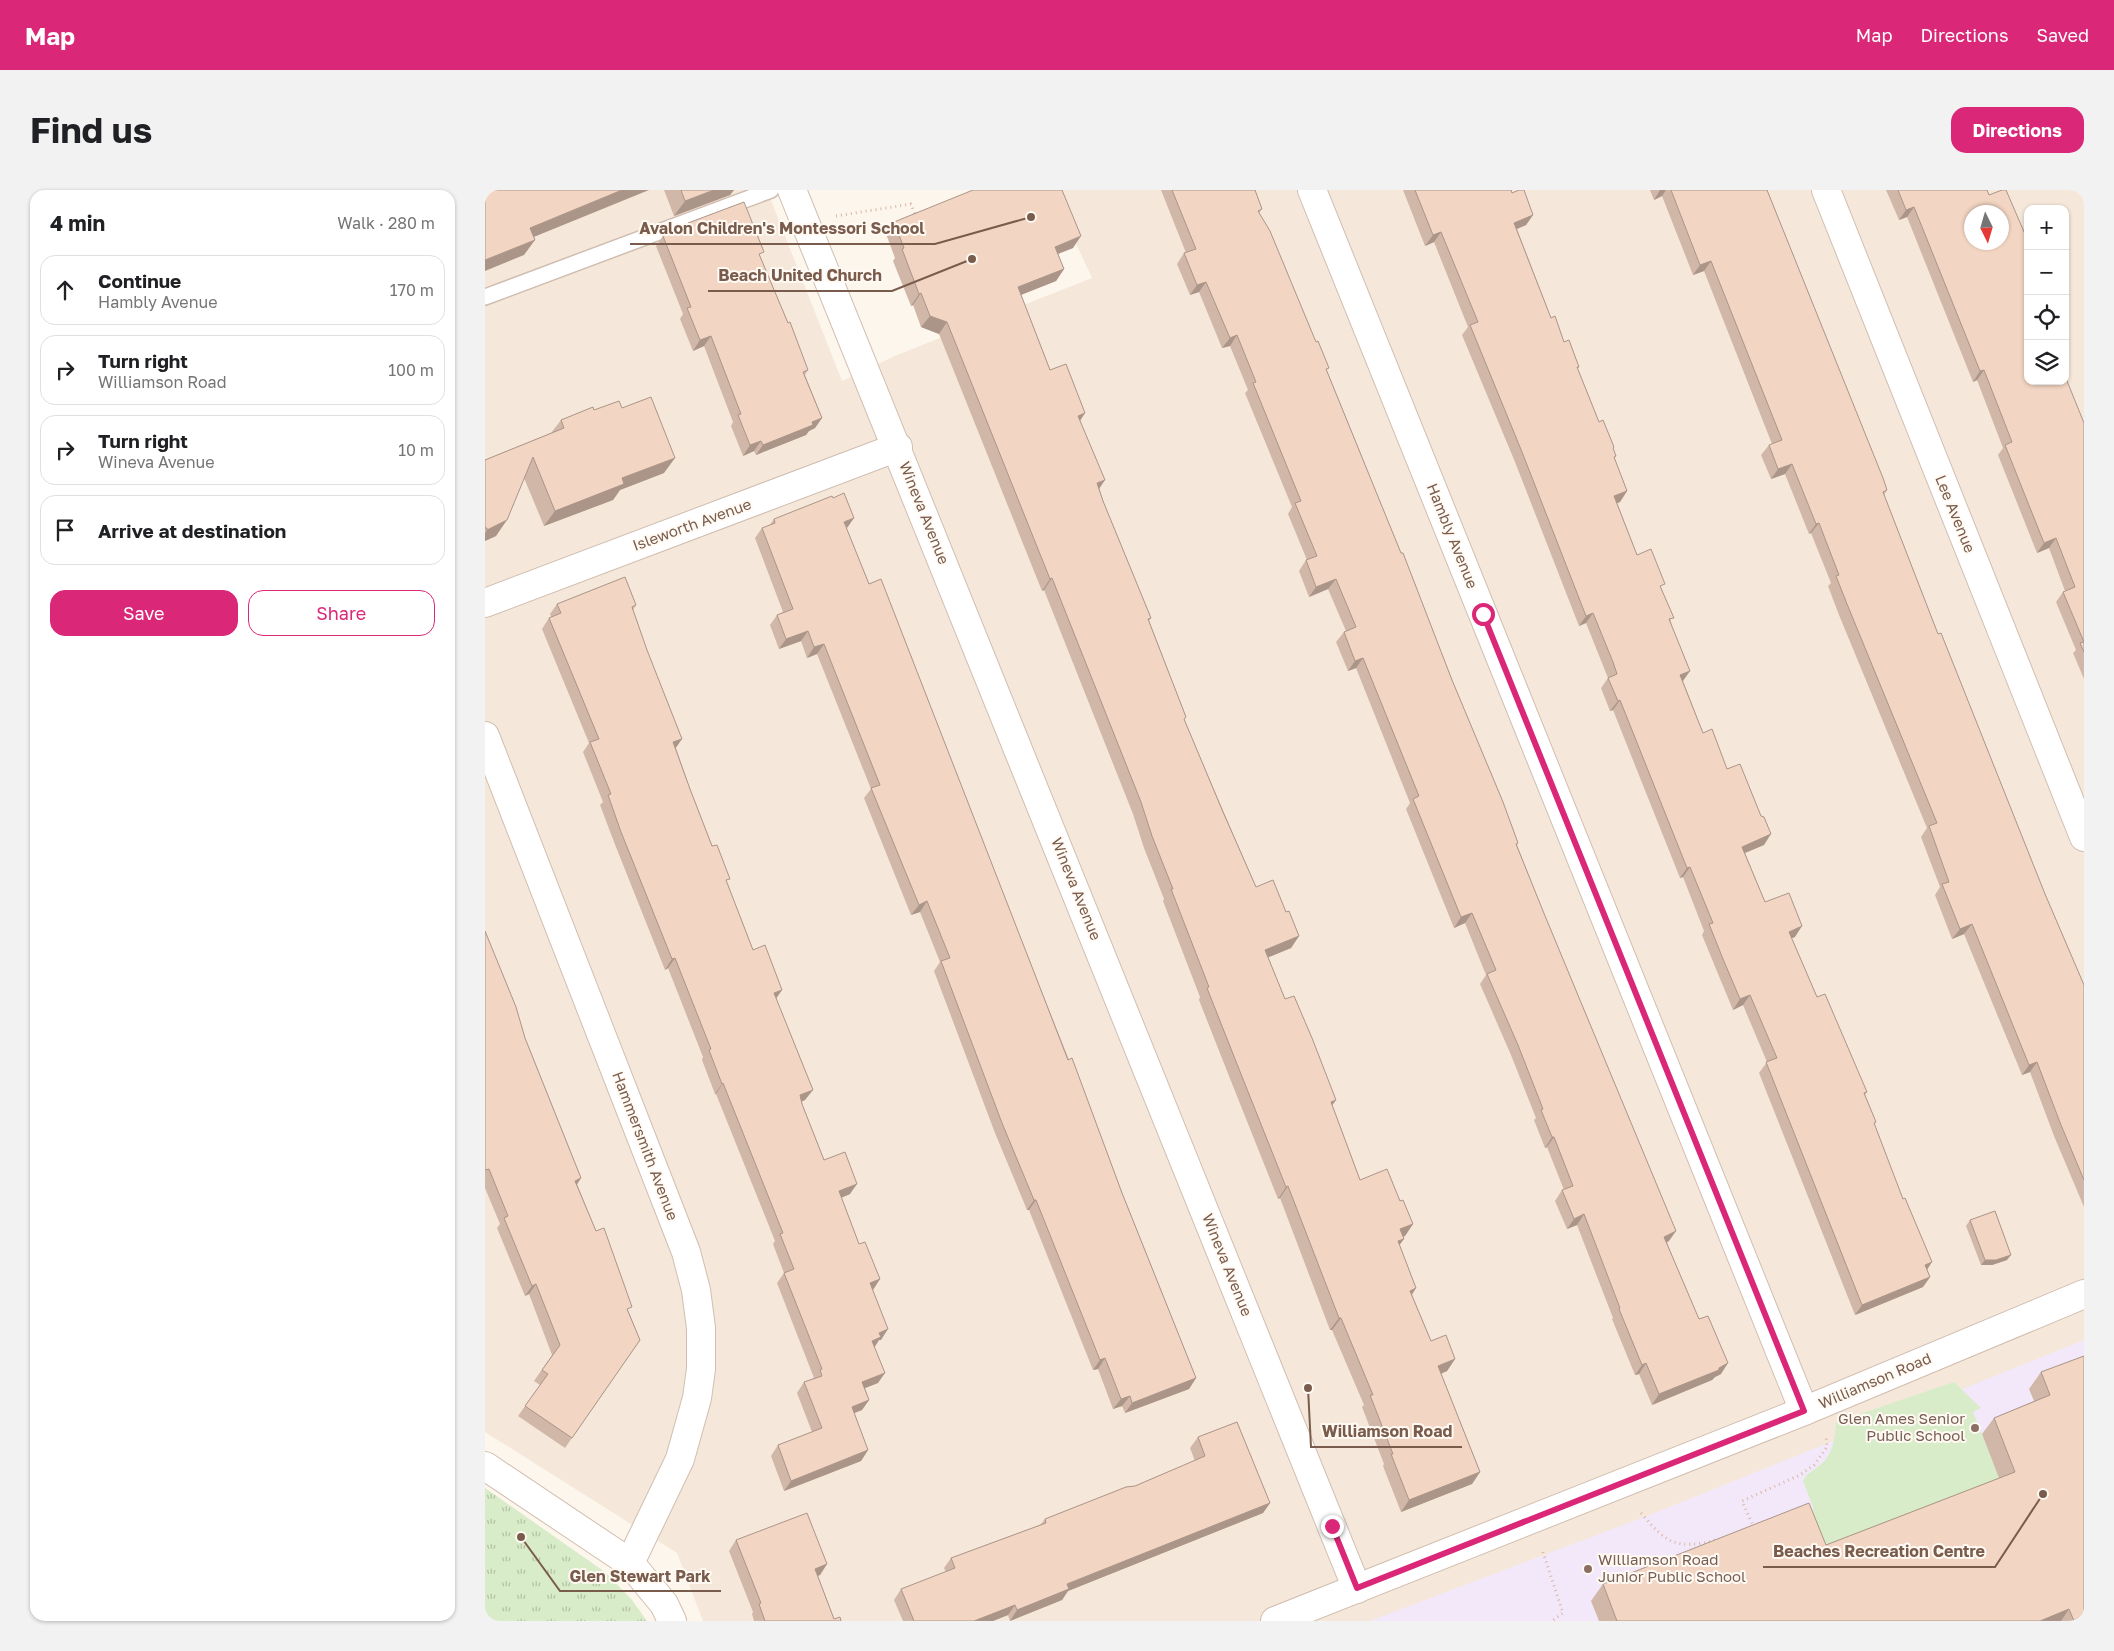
<!DOCTYPE html>
<html lang="en">
<head>
<meta charset="utf-8">
<style>
  :root { --surface:#fff; --page:#f2f2f2; --text:#202124; --muted:#757577; --line:#e0e0e0; --accent:#db2777 }
  body { margin:0; font-family:"Golos Text",sans-serif; background:var(--page); color:var(--text) }
  .controls { position:absolute; right:15px; top:15px; display:grid; overflow:hidden; border-radius:10px; box-shadow:0 1px 4px #0004 }
  .controls button { width:45px; height:45px; display:grid; place-items:center; padding:0; border:0; border-bottom:1px solid var(--line); background:var(--surface); color:var(--text); font:25px sans-serif }
  .compass { position:absolute; left:1479px; top:15px; width:45px; height:45px; border-radius:50%; background:var(--surface); box-shadow:0 1px 4px #0004; rotate:175deg }
  .stop { position:absolute; width:15px; height:15px; margin:-11px; border:4px solid #db2777; border-radius:50%; background:#fff }
  .stop.end { background:#db2777; border-color:#fff; box-shadow:0 1px 5px #0008 }
  .list { margin:0; padding:0; list-style:none }
  h2 { display:flex; justify-content:space-between; align-items:center; height:65px; margin:0; padding:0 20px; font-size:21px }
  h2 small { font-size:16px; font-weight:400; color:var(--muted) }
  .list li { display:grid; grid-template-columns:32px 1fr auto; gap:15px; align-items:center; box-sizing:border-box; height:70px; margin:0 10px 10px; padding:0 10px; border:1px solid var(--line); border-radius:15px }
  .list b { display:block; font-size:19px; white-space:nowrap }
  .list p { margin:0; font-size:16px; white-space:nowrap; color:var(--muted) }
  .list em { font-size:16px; font-style:normal; color:var(--muted) }
  .actions { display:flex; gap:10px; padding:15px 20px }
  .actions a { flex:1; padding:11px 0; border:1px solid var(--accent); border-radius:15px; text-align:center; font-size:18px; color:var(--accent) }
  .actions .main { background:var(--accent); color:#fff }
  .icon { flex:none; width:28px; height:28px; fill:none; stroke:currentColor; stroke-width:2; stroke-linecap:round; stroke-linejoin:round }
  .map { position:relative; flex:none; width:1599px; height:1431px; overflow:hidden; border-radius:15px }
  header { display:flex; align-items:center; gap:30px; box-sizing:border-box; height:70px; padding:0 25px; background:var(--accent); color:#fff }
  header strong { font-size:24px }
  nav { display:flex; gap:28px; margin-inline-start:auto; font-size:18px }
  .intro { display:flex; align-items:center; justify-content:space-between; box-sizing:border-box; height:120px; padding:0 30px }
  h1 { margin:0; font-size:35px }
  .button { padding:12px 22px; border-radius:15px; background:var(--accent); color:#fff; font-size:18px; font-weight:700 }
  main { display:flex; gap:30px; padding:0 30px }
  aside { flex:1; background:var(--surface); border-radius:15px; box-shadow:0 1px 4px #0004 }
  .map>svg:first-child { display:block }
</style>
</head>
<body>
<header>
<strong>Map</strong>
<nav><a>Map</a><a>Directions</a><a>Saved</a></nav>
</header>
<div class="intro"><h1>Find us</h1><a class="button">Directions</a></div>
<main>
<aside>
<h2>4 min<small>Walk · 280 m</small></h2>
<ul class="list">
<li><svg class="icon" aria-label="ahead" viewBox="0 0 24 24"><path d="M12 20V5M6 11l6-6 6 6"/></svg><div><b>Continue</b><p>Hambly Avenue</p></div><em>170 m</em></li>
<li><svg class="icon" aria-label="right" viewBox="0 0 24 24"><path d="M7 20v-9h11M14 6l5 5-5 5"/></svg><div><b>Turn right</b><p>Williamson Road</p></div><em>100 m</em></li>
<li><svg class="icon" aria-label="right" viewBox="0 0 24 24"><path d="M7 20v-9h11M14 6l5 5-5 5"/></svg><div><b>Turn right</b><p>Wineva Avenue</p></div><em>10 m</em></li>
<li><svg class="icon" aria-label="arrive" viewBox="0 0 24 24"><path d="M6 21V4h12l-3 4 3 4H6"/></svg><div><b>Arrive at destination</b></div></li>
</ul>
<div class="actions"><a class="main">Save</a><a>Share</a></div>
</aside>
<div class="map">
<svg width="1599" height="1431" viewBox="0 0 1599 1431">
  <defs>
    <pattern id="park-tufts" width="24" height="20" patternUnits="userSpaceOnUse" patternTransform="scale(1.25)"><rect width="24" height="20" fill="#d8ecc9"/><path d="M3 7l-1-3M5 7V3M7 7l1-3M15 17l-1-3M17 17v-4M19 17l1-3" fill="none" stroke="#b4c2a5"/></pattern>
  </defs>
  <rect width="100%" height="100%" fill="#fdf6ec"/>
  <path fill="#f5e8da" fill-rule="evenodd" d="M 0,0 L 282,0 L 357,191 L 412,165 L 607,88 L 566,0 L 1599,0 L 1599,1431 L 218,1431 L 192,1363 L 0,1242 ZM 1543,19 L 1580,19 L 1580,191 L 1543,191 ZM 1486,22 L 1516,22 L 1516,52 L 1486,52 Z"/>
  <path fill="#f3e8fa" d="M 1599,1150 L 1599,1431 L 885,1431 L 1162,1326 Z"/>
  <path fill="#d8ecc9" d="M 1469,1192 L 1496,1218 L 1488,1222 L 1520,1302 L 1330,1371 L 1328,1317 L 1318,1291 C 1322,1282 1329,1281 1335,1275 C 1348,1265 1350,1248 1351,1232 Z"/>
  <path fill="url(#park-tufts)" d="M 0,1298 L 120,1382 L 147,1410 L 162,1431 L 0,1431 Z"/>
  <g fill="none" stroke-linecap="round" stroke-linejoin="round">
    <g stroke="#d1beb0" stroke-width="18">
      <path id="service" d="M 0,107 L 286,0"/>
    </g>
    <g stroke="#d1beb0" stroke-width="30">
      <g id="minor">
        <path d="M 307,0 L 872,1399"/>
        <path d="M 827,0 L 1319,1221"/>
        <path d="M 1341,0 L 1599,647"/>
        <path d="M 0,413 L 413,257"/>
        <path d="M 0,546 L 201,1062 L 211,1100 L 216,1138 L 216,1179 L 212,1208 L 195,1269 L 145,1373"/>
        <path d="M 0,1276 L 145,1373 L 179,1414 L 187,1431"/>
        <path d="M 790,1431 L 1319,1221 L 1599,1104"/>
      </g>
    </g>
    <g stroke="#d9b8a5" stroke-width="3" stroke-dasharray="1 4" stroke-linecap="butt">
      <path d="M 351,26 L 426,14 L 431,27"/>
      <path d="M 1156,1323 C 1181,1353 1191,1360 1231,1350"/>
      <path d="M 1269,1338 L 1257,1311 L 1315,1285 L 1329,1275 L 1342,1257 L 1341,1246"/>
      <path d="M 1058,1362 L 1078,1423 L 1067,1431"/>
    </g>
    <use href="#service" stroke="#fff" stroke-width="15"/>
    <use href="#minor" stroke="#fff" stroke-width="28"/>
  </g>
  <g fill="#d1b7a8">
    <path d="M 179,0 L 249,0 L 245,5 L 189,26 Z"/>
    <path d="M 676,0 L 770,0 L 777,19 L 774,23 L 842,181 L 1033,653 L 1032,655 L 1184,1051 L 1182,1053 L 1236,1184 L 1230,1187 L 1227,1190 L 1167,1215 L 1154,1184 L 1150,1185 L 1127,1129 L 1128,1128 L 1092,1035 L 1082,1039 L 1070,1011 L 1077,1000 L 1079,1000 L 1062,957 L 1060,958 L 1049,930 L 1051,928 L 1026,865 L 995,794 L 1001,785 L 980,733 L 969,738 L 921,619 L 925,613 L 871,478 L 863,481 L 851,452 L 859,442 L 861,441 L 843,399 L 824,407 L 814,381 L 821,370 L 822,370 L 803,324 L 807,317 L 760,203 L 763,200 L 745,156 L 737,158 L 714,102 L 705,105 L 692,74 L 699,63 L 701,63 Z"/>
    <path d="M 918,0 L 1026,0 L 1027,3 L 1048,25 L 1041,35 L 1032,39 L 1066,128 L 1079,152 L 1094,177 L 1092,179 L 1114,232 L 1129,257 L 1128,259 L 1131,266 L 1129,268 L 1142,301 L 1135,312 L 1132,313 L 1152,365 L 1177,399 L 1186,432 L 1198,491 L 1218,543 L 1242,579 L 1279,655 L 1260,663 L 1280,712 L 1310,747 L 1306,748 L 1332,807 L 1382,902 L 1380,905 L 1391,932 L 1389,934 L 1445,1087 L 1438,1097 L 1370,1125 L 1274,883 L 1282,872 L 1258,815 L 1248,820 L 1231,779 L 1217,745 L 1219,741 L 1198,687 L 1195,688 L 1128,520 L 1125,521 L 1116,498 L 1123,488 L 1101,433 L 1094,436 L 1030,272 L 977,145 L 983,137 L 949,52 L 940,56 Z"/>
    <path d="M 1165,0 L 1282,0 L 1402,300 L 1399,305 L 1453,444 L 1560,704 L 1599,795 L 1599,1017 L 1569,946 L 1545,882 L 1537,885 L 1479,744 L 1467,749 L 1450,705 L 1455,697 L 1436,647 L 1442,638 L 1354,425 L 1343,396 L 1346,393 L 1326,343 L 1324,344 L 1300,284 L 1286,289 L 1276,265 L 1284,255 L 1287,254 L 1219,81 L 1208,85 L 1177,6 L 1169,10 Z"/>
    <path d="M 1401,0 L 1502,0 L 1543,191 L 1599,233 L 1599,489 L 1588,463 L 1591,460 L 1571,412 L 1578,402 L 1580,401 L 1564,358 L 1552,363 L 1513,265 L 1518,258 L 1492,190 L 1488,192 L 1422,27 L 1414,30 Z"/>
    <path d="M 409,32 L 588,58 L 573,64 L 579,79 L 571,91 L 536,105 L 565,180 L 600,223 L 595,231 L 618,311 L 666,428 L 664,431 L 701,527 L 699,530 L 771,697 L 801,722 L 814,746 L 806,758 L 783,767 L 800,809 L 851,910 L 847,915 L 875,990 L 915,1011 L 928,1034 L 920,1046 L 918,1047 L 914,1055 L 931,1098 L 927,1105 L 946,1151 L 970,1169 L 962,1181 L 956,1184 L 995,1282 L 987,1294 L 916,1322 L 898,1276 L 899,1274 L 877,1217 L 879,1215 L 847,1140 L 845,1140 L 795,1008 L 793,1009 L 742,881 L 714,810 L 715,807 L 678,711 L 679,709 L 659,658 L 648,624 L 559,400 L 557,401 L 454,144 L 436,137 L 428,115 L 426,116 L 408,71 L 410,68 L 401,44 Z"/>
    <path d="M 203,33 L 275,67 L 323,180 L 320,185 L 337,228 L 330,238 L 324,241 L 321,245 L 271,265 L 269,261 L 258,266 L 246,236 L 248,232 L 219,156 L 208,161 L 195,129 L 198,124 L 171,56 L 178,46 L 201,36 Z"/>
    <path d="M 137,218 L 179,283 L 135,300 L 128,310 L 59,336 L 39,288 L 11,346 L 0,351 L 0,270 L 66,243 L 76,230 L 109,220 Z"/>
    <path d="M 289,329 L 361,338 L 384,394 L 547,777 L 711,1188 L 704,1199 L 640,1223 L 637,1216 L 628,1219 L 613,1179 L 608,1180 L 544,1020 L 542,1020 L 510,943 L 449,781 L 455,772 L 435,722 L 426,725 L 379,608 L 386,599 L 332,464 L 322,468 L 316,451 L 294,459 L 285,435 L 292,425 L 298,422 L 270,348 L 277,338 L 284,336 Z"/>
    <path d="M 72,414 L 151,415 L 148,420 L 191,558 L 205,599 L 268,760 L 297,800 L 291,808 L 320,910 L 316,912 L 339,970 L 365,1004 L 356,1008 L 374,1054 L 395,1089 L 387,1100 L 396,1150 L 394,1150 L 390,1156 L 393,1193 L 380,1198 L 384,1210 L 377,1220 L 369,1223 L 383,1260 L 376,1271 L 299,1301 L 286,1266 L 293,1255 L 327,1242 L 312,1203 L 319,1192 L 329,1188 L 292,1093 L 299,1083 L 288,1054 L 290,1051 L 231,904 L 230,904 L 217,870 L 218,867 L 183,778 L 180,780 L 129,652 L 115,615 L 118,612 L 98,562 L 104,553 L 57,439 L 64,428 L 66,427 L 65,424 Z"/>
    <path d="M 0,741 L 40,848 L 96,988 L 92,994 L 155,1150 L 80,1258 L 33,1226 L 55,1195 L 49,1191 L 67,1165 L 44,1104 L 40,1106 L 12,1038 L 15,1034 L 0,998 Z"/>
    <path d="M 1485,1030 L 1522,1070 L 1507,1075 L 1496,1075 L 1481,1036 Z"/>
    <path d="M 1599,1166 L 1599,1431 L 1114,1431 L 1106,1411 L 1118,1394 L 1341,1355 L 1514,1288 L 1497,1244 L 1509,1228 L 1549,1211 L 1544,1199 L 1556,1182 Z"/>
    <path d="M 713,1247 L 785,1313 L 778,1323 L 583,1401 L 577,1410 L 525,1431 L 523,1425 L 508,1431 L 418,1431 L 409,1410 L 416,1399 L 461,1382 L 459,1378 L 466,1368 L 555,1335 L 560,1329 L 650,1296 L 710,1271 L 705,1258 Z"/>
    <path d="M 251,1350 L 342,1374 L 335,1385 L 333,1386 L 349,1429 L 356,1431 L 269,1431 L 267,1424 L 268,1422 L 244,1361 Z"/>
  </g>
  <g fill="#aa9588">
    <path d="M 137,0 L 164,0 L 34,53 L 45,38 Z"/>
    <path d="M 229,0 L 249,0 L 245,5 L 189,26 L 200,11 Z"/>
    <path d="M 1175,0 L 1181,0 L 1177,6 L 1169,10 Z"/>
    <path d="M 1429,17 L 1422,27 L 1414,30 L 1421,20 Z"/>
    <path d="M 1048,25 L 1041,35 L 1022,43 L 1029,33 Z"/>
    <path d="M 956,42 L 949,52 L 940,56 L 948,45 Z"/>
    <path d="M 596,46 L 588,58 L 562,68 L 570,57 Z"/>
    <path d="M 50,50 L 39,65 L 0,81 L 0,70 Z"/>
    <path d="M 1226,71 L 1219,81 L 1208,85 L 1215,75 Z"/>
    <path d="M 579,79 L 571,91 L 525,109 L 533,97 Z"/>
    <path d="M 721,92 L 714,102 L 705,105 L 712,95 Z"/>
    <path d="M 436,103 L 428,115 L 426,116 L 434,104 Z"/>
    <path d="M 445,126 L 462,132 L 454,144 L 436,137 Z"/>
    <path d="M 752,145 L 745,156 L 737,158 L 745,148 Z"/>
    <path d="M 226,146 L 219,156 L 208,161 L 215,150 Z"/>
    <path d="M 1499,180 L 1492,190 L 1488,192 L 1495,181 Z"/>
    <path d="M 600,223 L 592,235 L 593,226 Z"/>
    <path d="M 337,228 L 330,238 L 324,241 L 321,245 L 271,265 L 278,255 L 327,232 Z"/>
    <path d="M 276,251 L 269,261 L 258,266 L 265,255 Z"/>
    <path d="M 190,268 L 179,283 L 135,300 L 128,310 L 59,336 L 70,321 L 137,288 Z"/>
    <path d="M 1307,274 L 1300,284 L 1286,289 L 1293,279 Z"/>
    <path d="M 620,290 L 612,302 L 612,293 Z"/>
    <path d="M 1142,301 L 1135,312 L 1122,317 L 1129,306 Z"/>
    <path d="M 369,328 L 362,338 L 359,332 Z"/>
    <path d="M 22,330 L 11,346 L 0,351 L 0,343 L 2,340 Z"/>
    <path d="M 1334,333 L 1326,343 L 1324,344 L 1331,334 Z"/>
    <path d="M 1571,348 L 1564,358 L 1552,363 L 1559,353 Z"/>
    <path d="M 567,388 L 559,400 L 557,401 L 565,389 Z"/>
    <path d="M 851,389 L 843,399 L 824,407 L 831,397 Z"/>
    <path d="M 1108,423 L 1101,433 L 1094,436 L 1101,426 Z"/>
    <path d="M 323,441 L 316,451 L 294,459 L 301,449 Z"/>
    <path d="M 339,454 L 332,464 L 322,468 L 329,457 Z"/>
    <path d="M 878,468 L 871,478 L 863,481 L 870,471 Z"/>
    <path d="M 1205,481 L 1198,491 L 1188,495 L 1195,485 Z"/>
    <path d="M 1135,510 L 1128,520 L 1125,521 L 1133,511 Z"/>
    <path d="M 197,549 L 190,559 L 188,552 Z"/>
    <path d="M 1286,644 L 1279,655 L 1250,667 L 1257,657 Z"/>
    <path d="M 1205,677 L 1198,687 L 1195,688 L 1202,678 Z"/>
    <path d="M 442,711 L 435,722 L 426,725 L 434,715 Z"/>
    <path d="M 987,723 L 980,733 L 969,738 L 976,727 Z"/>
    <path d="M 1487,734 L 1479,744 L 1467,749 L 1475,739 Z"/>
    <path d="M 1317,736 L 1310,747 L 1296,752 L 1304,742 Z"/>
    <path d="M 814,746 L 806,758 L 772,772 L 780,760 Z"/>
    <path d="M 190,768 L 183,778 L 180,780 L 187,769 Z"/>
    <path d="M 297,800 L 290,810 L 289,803 Z"/>
    <path d="M 1265,805 L 1258,815 L 1248,820 L 1255,809 Z"/>
    <path d="M 1552,872 L 1545,882 L 1537,885 L 1544,875 Z"/>
    <path d="M 238,893 L 231,904 L 230,904 L 237,894 Z"/>
    <path d="M 328,900 L 320,910 L 308,915 L 315,905 Z"/>
    <path d="M 851,910 L 843,921 L 846,912 Z"/>
    <path d="M 1067,947 L 1069,947 L 1062,957 L 1060,958 Z"/>
    <path d="M 96,988 L 89,999 L 90,991 Z"/>
    <path d="M 372,994 L 365,1004 L 346,1012 L 354,1001 Z"/>
    <path d="M 803,996 L 795,1008 L 793,1009 L 801,997 Z"/>
    <path d="M 549,1010 L 551,1010 L 544,1020 L 542,1020 Z"/>
    <path d="M 1099,1024 L 1092,1035 L 1082,1039 L 1089,1029 Z"/>
    <path d="M 928,1034 L 920,1046 L 906,1051 L 915,1039 Z"/>
    <path d="M 1191,1041 L 1184,1051 L 1172,1057 L 1179,1047 Z"/>
    <path d="M 919,1049 L 910,1061 L 913,1051 Z"/>
    <path d="M 1526,1065 L 1522,1070 L 1507,1075 L 1496,1075 L 1500,1070 Z"/>
    <path d="M 1447,1072 L 1440,1083 L 1440,1075 Z"/>
    <path d="M 1445,1087 L 1438,1097 L 1370,1125 L 1377,1115 Z"/>
    <path d="M 395,1089 L 388,1100 L 377,1104 L 385,1093 Z"/>
    <path d="M 51,1094 L 44,1104 L 40,1106 L 47,1096 Z"/>
    <path d="M 931,1098 L 923,1110 L 925,1101 Z"/>
    <path d="M 854,1128 L 856,1128 L 847,1140 L 845,1140 Z"/>
    <path d="M 403,1139 L 396,1150 L 394,1150 L 389,1158 L 387,1151 L 394,1143 Z"/>
    <path d="M 620,1168 L 613,1179 L 608,1180 L 615,1170 Z"/>
    <path d="M 970,1169 L 962,1181 L 945,1188 L 953,1176 Z"/>
    <path d="M 1161,1173 L 1154,1184 L 1150,1185 L 1157,1175 Z"/>
    <path d="M 1243,1173 L 1236,1184 L 1230,1187 L 1227,1190 L 1167,1215 L 1174,1204 Z"/>
    <path d="M 400,1183 L 393,1193 L 370,1202 L 377,1192 Z"/>
    <path d="M 711,1188 L 704,1199 L 640,1223 L 647,1213 Z"/>
    <path d="M 645,1206 L 637,1216 L 628,1219 L 636,1209 Z"/>
    <path d="M 384,1210 L 377,1220 L 359,1227 L 367,1217 Z"/>
    <path d="M 383,1260 L 376,1271 L 299,1301 L 306,1291 Z"/>
    <path d="M 995,1282 L 987,1294 L 916,1322 L 924,1310 Z"/>
    <path d="M 785,1313 L 778,1323 L 583,1401 L 577,1410 L 525,1431 L 532,1420 L 582,1394 Z"/>
    <path d="M 342,1374 L 335,1385 L 323,1389 L 330,1379 Z"/>
    <path d="M 530,1415 L 523,1425 L 508,1431 L 489,1431 Z"/>
    <path d="M 1584,1419 L 1576,1431 L 1555,1431 Z"/>
  </g>
  <g fill="#f3d5c3" stroke="#aa9588" fill-rule="evenodd">
    <path d="M 0,0 L 137,0 L 45,38 L 50,50 L 0,70 Z"/>
    <path d="M 196,0 L 229,0 L 200,11 Z"/>
    <path d="M 488,0 L 577,0 L 596,46 L 570,57 L 579,79 L 533,97 L 565,180 L 581,174 L 600,223 L 593,226 L 620,290 L 612,293 L 618,311 L 666,428 L 663,429 L 701,527 L 699,529 L 738,622 L 771,697 L 788,690 L 801,722 L 804,721 L 814,746 L 780,760 L 800,809 L 809,806 L 827,848 L 851,910 L 846,912 L 875,990 L 902,979 L 915,1011 L 918,1010 L 928,1034 L 915,1039 L 919,1049 L 913,1051 L 931,1098 L 925,1101 L 946,1151 L 961,1145 L 970,1169 L 953,1176 L 995,1282 L 924,1310 L 906,1264 L 908,1264 L 885,1205 L 888,1205 L 856,1128 L 854,1128 L 803,996 L 801,997 L 750,869 L 722,798 L 724,797 L 686,699 L 688,699 L 667,646 L 656,612 L 567,388 L 565,389 L 462,132 L 445,126 L 436,103 L 434,104 L 417,59 L 419,58 L 409,32 Z"/>
    <path d="M 687,0 L 770,0 L 777,19 L 773,21 L 785,41 L 831,152 L 833,151 L 844,178 L 841,179 L 916,363 L 918,363 L 967,490 L 1018,612 L 1033,653 L 1031,654 L 1058,721 L 1191,1041 L 1179,1047 L 1214,1129 L 1223,1126 L 1243,1173 L 1234,1178 L 1234,1180 L 1174,1204 L 1161,1173 L 1157,1175 L 1134,1119 L 1135,1118 L 1099,1024 L 1089,1029 L 1077,1000 L 1088,996 L 1069,947 L 1067,947 L 1056,920 L 1058,919 L 1033,855 L 1002,784 L 1011,780 L 987,723 L 976,727 L 928,609 L 934,606 L 878,468 L 870,471 L 859,442 L 871,437 L 851,389 L 831,397 L 821,370 L 832,366 L 810,313 L 816,311 L 768,193 L 771,192 L 752,145 L 745,148 L 721,92 L 712,95 L 699,63 L 711,59 Z"/>
    <path d="M 930,0 L 1026,0 L 1027,3 L 1034,0 L 1039,0 L 1048,25 L 1029,33 L 1066,128 L 1070,126 L 1079,152 L 1084,150 L 1094,177 L 1092,177 L 1114,232 L 1118,230 L 1129,257 L 1128,258 L 1131,266 L 1129,267 L 1142,301 L 1129,306 L 1152,365 L 1166,359 L 1180,394 L 1175,396 L 1189,428 L 1184,429 L 1205,481 L 1195,485 L 1218,543 L 1227,539 L 1242,579 L 1255,574 L 1276,626 L 1279,627 L 1286,644 L 1257,657 L 1280,712 L 1304,703 L 1317,736 L 1304,742 L 1332,807 L 1340,804 L 1382,902 L 1379,903 L 1391,932 L 1389,933 L 1418,1009 L 1420,1008 L 1447,1072 L 1440,1075 L 1445,1087 L 1377,1115 L 1281,872 L 1292,868 L 1265,805 L 1255,809 L 1238,769 L 1224,734 L 1228,733 L 1205,677 L 1202,678 L 1135,510 L 1133,511 L 1123,488 L 1132,484 L 1128,472 L 1108,423 L 1101,426 L 1037,262 L 985,135 L 993,132 L 956,42 L 948,45 Z"/>
    <path d="M 1186,0 L 1282,0 L 1398,288 L 1402,300 L 1398,302 L 1453,444 L 1456,443 L 1560,704 L 1599,795 L 1599,990 L 1576,935 L 1552,872 L 1544,875 L 1487,734 L 1475,739 L 1457,694 L 1464,692 L 1444,636 L 1452,633 L 1362,414 L 1351,386 L 1354,385 L 1334,333 L 1331,334 L 1307,274 L 1293,279 L 1284,255 L 1297,250 L 1226,71 L 1215,75 Z"/>
    <path d="M 1413,0 L 1502,0 L 1504,5 L 1517,0 L 1521,0 L 1543,51 L 1543,191 L 1580,191 L 1580,186 L 1599,233 L 1599,462 L 1595,453 L 1599,452 L 1578,402 L 1590,397 L 1571,348 L 1559,353 L 1520,255 L 1527,252 L 1499,180 L 1495,181 L 1429,17 L 1421,20 ZM 1486,22 L 1516,22 L 1516,52 L 1486,52 Z"/>
    <path d="M 259,12 L 279,62 L 274,64 L 303,133 L 305,132 L 323,180 L 318,182 L 337,228 L 327,232 L 328,235 L 278,255 L 276,251 L 265,255 L 253,225 L 256,224 L 226,146 L 215,150 L 202,118 L 206,117 L 178,46 L 204,35 L 203,33 Z"/>
    <path d="M 166,207 L 190,268 L 137,288 L 139,294 L 70,321 L 48,267 L 22,330 L 2,340 L 2,338 L 0,338 L 0,270 L 79,238 L 76,230 L 108,217 L 109,220 L 134,211 L 137,218 Z"/>
    <path d="M 359,303 L 369,328 L 359,332 L 384,394 L 396,389 L 547,777 L 583,870 L 587,868 L 637,1003 L 711,1188 L 647,1213 L 645,1206 L 636,1209 L 620,1168 L 615,1170 L 551,1010 L 549,1010 L 517,933 L 456,771 L 465,768 L 442,711 L 434,715 L 386,598 L 395,595 L 339,454 L 329,457 L 323,441 L 301,449 L 292,425 L 308,419 L 277,338 L 290,333 L 289,329 L 347,306 L 348,308 Z"/>
    <path d="M 140,387 L 151,415 L 147,417 L 162,460 L 197,549 L 188,552 L 205,599 L 227,656 L 232,655 L 245,689 L 241,690 L 268,760 L 280,755 L 297,800 L 289,803 L 328,900 L 315,905 L 317,914 L 339,970 L 360,962 L 372,994 L 354,1001 L 374,1054 L 380,1052 L 395,1089 L 385,1093 L 403,1139 L 394,1143 L 396,1147 L 387,1151 L 400,1183 L 377,1192 L 384,1210 L 367,1217 L 383,1260 L 306,1291 L 293,1255 L 337,1238 L 319,1192 L 337,1186 L 335,1180 L 337,1179 L 299,1083 L 309,1079 L 295,1044 L 298,1043 L 238,893 L 237,894 L 224,860 L 226,859 L 190,768 L 187,769 L 136,642 L 123,605 L 126,604 L 105,552 L 114,549 L 64,428 L 76,423 L 72,414 Z"/>
    <path d="M 0,741 L 31,817 L 40,848 L 96,988 L 90,991 L 111,1041 L 119,1038 L 147,1117 L 142,1119 L 155,1150 L 87,1248 L 40,1216 L 63,1184 L 57,1180 L 75,1155 L 51,1094 L 47,1096 L 19,1028 L 23,1026 L 4,979 L 0,980 Z"/>
    <path d="M 1510,1021 L 1526,1065 L 1511,1070 L 1500,1070 L 1485,1030 Z"/>
    <path d="M 1599,1166 L 1599,1431 L 1589,1431 L 1584,1419 L 1555,1431 L 1132,1431 L 1118,1394 L 1324,1313 L 1341,1355 L 1530,1282 L 1509,1228 L 1565,1205 L 1556,1182 Z"/>
    <path d="M 752,1232 L 785,1313 L 582,1394 L 584,1399 L 532,1420 L 530,1415 L 489,1431 L 429,1431 L 416,1399 L 470,1378 L 466,1368 L 561,1333 L 560,1329 L 641,1297 L 650,1296 L 720,1266 L 713,1247 Z"/>
    <path d="M 322,1323 L 342,1374 L 330,1379 L 349,1429 L 355,1427 L 356,1431 L 280,1431 L 274,1414 L 276,1413 L 251,1350 Z"/>
  </g>
  <g fill="none" stroke-linecap="round" stroke-linejoin="round">
    <path stroke="#db2777" stroke-width="6" d="M 847,1336 L 872,1398 L 1319,1221 L 998,424"/>
  </g>
  <g fill="#8d6e63" stroke="#fffaf3" stroke-width="2">
    <circle cx="1490" cy="1238" r="5"/>
    <circle cx="1103" cy="1379" r="5"/>
  </g>
  <g text-anchor="middle" stroke-width="4" stroke-linejoin="round" paint-order="stroke">
    <g font-size="15" fill="#7a5c4d" stroke="#fffaf3">
      <text transform="translate(439 323) rotate(68)" y="5">Wineva Avenue</text>
      <text transform="translate(1470 324) rotate(68)" y="5">Lee Avenue</text>
      <text transform="translate(207 335) rotate(-20)" y="5">Isleworth Avenue</text>
      <text transform="translate(967 346) rotate(68)" y="5">Hambly Avenue</text>
      <text transform="translate(591 699) rotate(68)" y="5">Wineva Avenue</text>
      <text transform="translate(160 956) rotate(69)" y="5">Hammersmith Avenue</text>
      <text transform="translate(742 1075) rotate(68)" y="5">Wineva Avenue</text>
      <text transform="translate(1390 1191) rotate(-23)" y="5">Williamson Road</text>
    </g>
    <g font-size="15" fill="#785e54" stroke="#fffaf3" text-anchor="end">
      <text x="1480" y="1234">Glen Ames Senior<tspan x="1480" dy="17">Public School</tspan></text>
      <text x="1113" y="1375" text-anchor="start">Williamson Road<tspan x="1113" dy="17">Junior Public School</tspan></text>
    </g>
  </g>
  <path fill="none" stroke="#7a5c4d" stroke-width="2" d="M546 27L450 54H145M487 69L407 101H223M823 1198L826 1257H977M1558 1304L1510 1377H1278M36 1347L75 1401H236"/>
  <g fill="#7a5c4d" stroke="#fffaf3" stroke-width="2">
    <circle cx="546" cy="27" r="5"/>
    <circle cx="487" cy="69" r="5"/>
    <circle cx="823" cy="1198" r="5"/>
    <circle cx="1558" cy="1304" r="5"/>
    <circle cx="36" cy="1347" r="5"/>
  </g>
  <g font-size="16" text-anchor="middle" font-weight="bold" fill="#7a5c4d" stroke="#fffaf3" stroke-width="4" stroke-linejoin="round" paint-order="stroke">
    <text x="297" y="44">Avalon Children's Montessori School</text>
    <text x="315" y="91">Beach United Church</text>
    <text x="902" y="1247">Williamson Road</text>
    <text x="1394" y="1367">Beaches Recreation Centre</text>
    <text x="155" y="1392">Glen Stewart Park</text>
  </g>
</svg>
<div class="controls">
<button>+</button>
<button>−</button>
<button><svg class="icon" aria-label="locate" viewBox="0 0 24 24"><circle cx="12" cy="12" r="6"/><path d="M12 2v4M12 18v4M2 12h4M18 12h4"/></svg></button>
<button><svg class="icon" aria-label="layers" viewBox="0 0 24 24"><path d="M12 4l9 5-9 5-9-5zM3 14l9 5 9-5"/></svg></button>
</div>
<svg class="compass" viewBox="-18 -18 36 36"><path d="M0-13l5 13h-10z" fill="#e53935"/><path d="M0 13l5-13h-10z" fill="#757577"/></svg>
<div class="stop" style="left:998px;top:424px"></div>
<div class="stop end" style="left:847px;top:1336px"></div>
</div>
</main>
</body>
</html>
